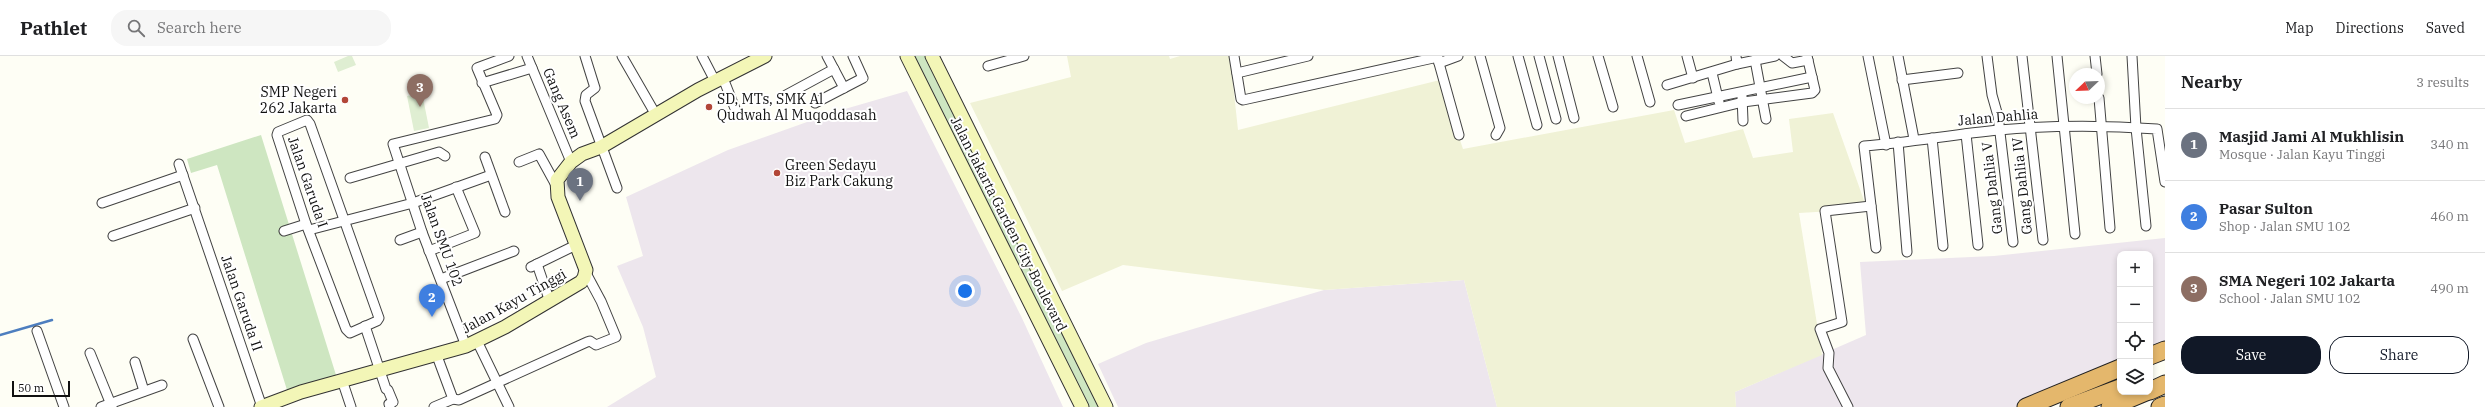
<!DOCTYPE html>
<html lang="en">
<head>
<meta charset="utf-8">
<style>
  :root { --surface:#fff; --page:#f6f6f6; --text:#202124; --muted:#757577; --line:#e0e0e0; --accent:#111827 }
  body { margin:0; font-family:"IBM Plex Serif",serif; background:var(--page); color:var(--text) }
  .controls { position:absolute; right:12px; bottom:12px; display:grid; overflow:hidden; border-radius:8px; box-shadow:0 2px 6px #0003 }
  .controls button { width:36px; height:36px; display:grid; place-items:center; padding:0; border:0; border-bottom:1px solid var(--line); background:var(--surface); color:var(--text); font:20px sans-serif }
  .compass { position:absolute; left:2069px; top:12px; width:36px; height:36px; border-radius:50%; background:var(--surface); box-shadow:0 2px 6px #0003; rotate:247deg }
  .scale { position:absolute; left:12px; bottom:10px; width:58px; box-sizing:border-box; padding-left:4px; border:2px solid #101010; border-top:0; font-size:11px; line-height:14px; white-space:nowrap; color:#101010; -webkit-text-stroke:3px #fff; paint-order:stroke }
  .you { position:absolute; left:965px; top:235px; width:14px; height:14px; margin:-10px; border:3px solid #fff; border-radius:50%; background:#1a73e8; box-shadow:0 0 0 6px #1a73e833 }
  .badge { display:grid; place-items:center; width:26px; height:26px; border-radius:50%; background:var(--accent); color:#fff; font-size:13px; font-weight:700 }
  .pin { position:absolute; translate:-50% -33px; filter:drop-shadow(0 1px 2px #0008) }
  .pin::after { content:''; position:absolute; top:21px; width:14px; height:12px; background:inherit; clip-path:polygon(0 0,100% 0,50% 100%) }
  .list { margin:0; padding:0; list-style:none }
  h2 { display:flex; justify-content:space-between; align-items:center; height:52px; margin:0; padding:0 16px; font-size:17px }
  h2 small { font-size:13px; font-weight:400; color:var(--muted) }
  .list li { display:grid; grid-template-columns:26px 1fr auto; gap:12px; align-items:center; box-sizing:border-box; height:72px; padding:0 16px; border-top:1px solid var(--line) }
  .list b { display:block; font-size:15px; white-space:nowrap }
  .list p { margin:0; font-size:13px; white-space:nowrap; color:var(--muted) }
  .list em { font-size:13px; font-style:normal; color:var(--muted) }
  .actions { display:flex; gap:8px; padding:12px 16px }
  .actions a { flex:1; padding:9px 0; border:1px solid var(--accent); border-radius:16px; text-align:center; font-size:14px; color:var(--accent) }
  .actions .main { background:var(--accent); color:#fff }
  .icon { flex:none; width:22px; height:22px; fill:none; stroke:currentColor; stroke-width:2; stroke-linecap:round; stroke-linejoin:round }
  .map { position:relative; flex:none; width:2165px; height:351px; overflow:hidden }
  header { display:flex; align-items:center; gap:24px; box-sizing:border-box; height:56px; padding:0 20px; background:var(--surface); border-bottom:1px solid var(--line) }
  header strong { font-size:19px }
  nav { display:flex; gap:22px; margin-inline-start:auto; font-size:14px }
  .search { width:280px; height:36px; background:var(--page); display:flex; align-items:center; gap:10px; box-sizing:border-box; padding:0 14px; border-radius:16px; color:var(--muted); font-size:15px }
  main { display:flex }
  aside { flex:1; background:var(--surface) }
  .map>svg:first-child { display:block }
</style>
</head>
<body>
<header>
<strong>Pathlet</strong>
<div class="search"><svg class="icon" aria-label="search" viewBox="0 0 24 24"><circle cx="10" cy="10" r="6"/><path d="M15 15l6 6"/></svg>Search here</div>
<nav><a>Map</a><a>Directions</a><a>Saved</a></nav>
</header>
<main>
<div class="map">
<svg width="2165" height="351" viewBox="0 0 2165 351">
  <rect width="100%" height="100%" fill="#fefef5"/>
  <g fill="#ede6ed">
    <path d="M 907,35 L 1021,260 L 1063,351 L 607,351 L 656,321 L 643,271 L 617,210 L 643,200 L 626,141 L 728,94 L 838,55 Z"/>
    <path d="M 2165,182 L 2165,294 L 2150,301 L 2150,198 L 2120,198 L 2120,315 L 2042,351 L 1736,351 L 1735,336 L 1866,279 L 1860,206 L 1994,200 Z"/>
    <path d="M 1464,224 L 1497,351 L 1118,351 L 1098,308 L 1146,287 L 1324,234 Z"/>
  </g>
  <path fill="#f0f2d6" d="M 1067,0 L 1169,0 L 1170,3 L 1180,0 L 1230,0 L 1238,74 L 1440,24 L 1463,93 L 1674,54 L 1685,87 L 1743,73 L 1753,102 L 1793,96 L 1789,63 L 1833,57 L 1867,153 L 1799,157 L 1822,299 L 1735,336 L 1736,351 L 1497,351 L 1464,224 L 1324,234 L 1123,209 L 1062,235 L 970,47 L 1071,21 Z"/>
  <g fill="#cee6c1">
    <path d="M 908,0 L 932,0 L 1106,351 L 1082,351 Z"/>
    <path d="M 261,79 L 336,319 L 287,334 L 217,109 L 191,117 L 187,103 Z"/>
  </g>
  <g fill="#dfeed2">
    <path d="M 348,0 L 352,0 L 356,9 L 338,16 L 334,6 Z"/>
    <path d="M 422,37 L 429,72 L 414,75 L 407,40 Z"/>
  </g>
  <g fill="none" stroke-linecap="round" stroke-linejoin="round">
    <path stroke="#4d7ebf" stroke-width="2.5" d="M 0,279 L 52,264"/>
    <g stroke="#434343" stroke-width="11">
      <g id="street">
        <path d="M 527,0 L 571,106"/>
        <path d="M 585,0 L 595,32 L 586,39 L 585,45 L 617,132"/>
        <path d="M 622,0 L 656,59"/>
        <path d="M 702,0 L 715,25"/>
        <path d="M 827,0 L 844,32"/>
        <path d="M 1234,0 L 1241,43 L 1243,44 L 1438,1"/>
        <path d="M 1437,0 L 1459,79"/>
        <path d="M 1480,0 L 1500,72 L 1496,79"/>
        <path d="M 1518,0 L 1537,69"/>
        <path d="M 1539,0 L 1556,63"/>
        <path d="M 1558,0 L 1574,62"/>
        <path d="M 1598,0 L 1613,51"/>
        <path d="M 1637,0 L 1650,46"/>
        <path d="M 1687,0 L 1693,22"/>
        <path d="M 1736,0 L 1737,8 L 1775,0"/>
        <path d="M 1783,0 L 1792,7 L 1808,4"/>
        <path d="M 1868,0 L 1886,89"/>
        <path d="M 1898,0 L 1914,83"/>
        <path d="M 1987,0 L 1992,39 L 1998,60 L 2013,186"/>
        <path d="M 2022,0 L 2043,184"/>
        <path d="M 2057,0 L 2075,178"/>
        <path d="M 2095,0 L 2097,18"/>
        <path d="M 2132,0 L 2136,72 L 2146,170"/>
        <path d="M 1755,4 L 1766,63"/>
        <path d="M 1439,7 L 1458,0"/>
        <path d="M 988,10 L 1024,0"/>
        <path d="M 1237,17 L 1308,0"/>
        <path d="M 1712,17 L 1719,46"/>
        <path d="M 723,22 L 736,55"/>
        <path d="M 1902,24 L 1958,17"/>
        <path d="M 482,27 L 532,12"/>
        <path d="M 1667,29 L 1737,8"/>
        <path d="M 786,39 L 834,13"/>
        <path d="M 1742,40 L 1743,65"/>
        <path d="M 2099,42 L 2110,172"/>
        <path d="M 815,47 L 863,22 L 853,0"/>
        <path d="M 1678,49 L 1812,21"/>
        <path d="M 1686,60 L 1743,46 L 1812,37 L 1815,34 L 1807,0"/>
        <path d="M 307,64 L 310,68 L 379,262 L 377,265 L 350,277 L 346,273 L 306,168 L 277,79 L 278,76 Z"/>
        <path d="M 1966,78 L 1978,189"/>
        <path d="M 1932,82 L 1943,190"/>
        <path d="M 1898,86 L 1907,196"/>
        <path d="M 485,101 L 505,156"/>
        <path d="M 519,106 L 539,98 L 556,129"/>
        <path d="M 179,108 L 262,351"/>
        <path d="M 350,122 L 439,96 L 445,100"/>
        <path d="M 102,147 L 183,119"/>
        <path d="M 309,174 L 413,147 L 491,119"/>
        <path d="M 284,175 L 306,168"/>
        <path d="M 113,180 L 195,152"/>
        <path d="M 400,184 L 422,176"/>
        <path d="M 1876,192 L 1864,90 C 1909,87 1954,78 1999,74 C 2052,69 2104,69 2157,73 L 2165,126"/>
        <path d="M 429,195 L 475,177 L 456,131"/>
        <path d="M 537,208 L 549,243"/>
        <path d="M 531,211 L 576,189"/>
        <path d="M 441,223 L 514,195"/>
        <path d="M 365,270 L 386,333 L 388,334 L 393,346 L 389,348 L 390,351"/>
        <path d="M 37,275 L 64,351"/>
        <path d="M 193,283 L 219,351"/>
        <path d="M 477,285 L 509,351"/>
        <path d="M 466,290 L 422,176 L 393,88 L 495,63 L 497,59 L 477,12 L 509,0"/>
        <path d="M 90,297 L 112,351"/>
        <path d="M 437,300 L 453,343"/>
        <path d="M 135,306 L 144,335"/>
        <path d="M 342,324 L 351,351"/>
        <path d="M 101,351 L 162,329"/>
        <path d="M 434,351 L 453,343 L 459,344 L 587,286 L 590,285 L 596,289 L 616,281 L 601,245 L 586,217"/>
        <path d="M 1848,351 L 1828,312 L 1829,297 L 1820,273 L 1842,266 L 1825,155 L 1871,150"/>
      </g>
    </g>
    <g stroke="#323232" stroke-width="15">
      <g id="secondary">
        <path d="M 907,0 L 1082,351"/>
        <path d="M 932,0 L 1106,351"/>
        <path d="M 261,351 L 301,336 L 466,290 L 505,271 L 581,226 L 584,222 L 586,214 L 558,141 L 557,124 L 571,106 L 582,98 L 601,91 L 698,34 L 765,0"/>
      </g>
    </g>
    <g stroke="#212121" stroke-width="19">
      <g id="highway">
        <path d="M 2150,300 L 2165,294"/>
        <path d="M 2150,335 L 2165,328"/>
        <path d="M 2026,351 L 2120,312"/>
        <path d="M 2069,351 L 2120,332"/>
        <path d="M 2110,351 L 2146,336"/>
        <path d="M 2160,351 L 2165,349"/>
      </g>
    </g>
    <use href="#street" stroke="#fff" stroke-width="9"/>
    <use href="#secondary" stroke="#f3f6b7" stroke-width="13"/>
    <use href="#highway" stroke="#e4b76c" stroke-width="17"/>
  </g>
  <g fill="#b24637" stroke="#fff" stroke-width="1.5">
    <circle cx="345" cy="44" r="4"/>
    <circle cx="709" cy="51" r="4"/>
    <circle cx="777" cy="117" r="4"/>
  </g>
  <g text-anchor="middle" stroke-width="4" stroke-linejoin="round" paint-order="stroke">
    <g font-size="14" fill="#101010" stroke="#fff" text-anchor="start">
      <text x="337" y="41" text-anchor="end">SMP Negeri<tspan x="337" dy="16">262 Jakarta</tspan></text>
      <text x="717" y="48">SD, MTs, SMK Al<tspan x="717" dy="16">Qudwah Al Muqoddasah</tspan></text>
      <text x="785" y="114">Green Sedayu<tspan x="785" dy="16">Biz Park Cakung</tspan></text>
    </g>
    <g font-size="14" fill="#101010" stroke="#fff">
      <text transform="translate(562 47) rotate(67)" y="5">Gang Asem</text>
      <text transform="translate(1998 61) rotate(-5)" y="5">Jalan Dahlia</text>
      <text transform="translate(308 126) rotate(71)" y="5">Jalan Garuda I</text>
      <text transform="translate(2022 130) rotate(-96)" y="5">Gang Dahlia IV</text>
      <text transform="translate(1992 132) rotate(-97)" y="5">Gang Dahlia V</text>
      <text transform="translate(1009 168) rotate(63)" y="5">Jalan Jakarta Garden City Boulevard</text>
      <text transform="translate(442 184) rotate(70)" y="5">Jalan SMU 102</text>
      <text transform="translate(514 245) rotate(-29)" y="5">Jalan Kayu Tinggi</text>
      <text transform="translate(242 247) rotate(71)" y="5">Jalan Garuda II</text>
    </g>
  </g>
</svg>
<div class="controls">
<button>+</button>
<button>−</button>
<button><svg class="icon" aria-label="locate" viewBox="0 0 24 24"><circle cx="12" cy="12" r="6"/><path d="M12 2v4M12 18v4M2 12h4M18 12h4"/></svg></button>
<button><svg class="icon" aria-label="layers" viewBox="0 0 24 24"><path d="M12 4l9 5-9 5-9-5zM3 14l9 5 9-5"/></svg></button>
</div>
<svg class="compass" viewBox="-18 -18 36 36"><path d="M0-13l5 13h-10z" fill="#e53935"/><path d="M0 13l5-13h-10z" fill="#757577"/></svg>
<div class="scale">50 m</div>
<div class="you"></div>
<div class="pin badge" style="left:580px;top:145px;background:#6b7280">1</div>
<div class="pin badge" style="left:432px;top:261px;background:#3f7fe0">2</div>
<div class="pin badge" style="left:420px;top:51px;background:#8d6e63">3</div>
</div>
<aside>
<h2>Nearby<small>3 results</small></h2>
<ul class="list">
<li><span class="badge" style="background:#6b7280">1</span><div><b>Masjid Jami Al Mukhlisin</b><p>Mosque · Jalan Kayu Tinggi</p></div><em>340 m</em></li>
<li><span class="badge" style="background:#3f7fe0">2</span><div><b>Pasar Sulton</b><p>Shop · Jalan SMU 102</p></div><em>460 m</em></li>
<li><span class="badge" style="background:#8d6e63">3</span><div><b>SMA Negeri 102 Jakarta</b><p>School · Jalan SMU 102</p></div><em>490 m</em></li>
</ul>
<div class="actions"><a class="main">Save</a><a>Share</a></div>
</aside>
</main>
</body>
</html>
